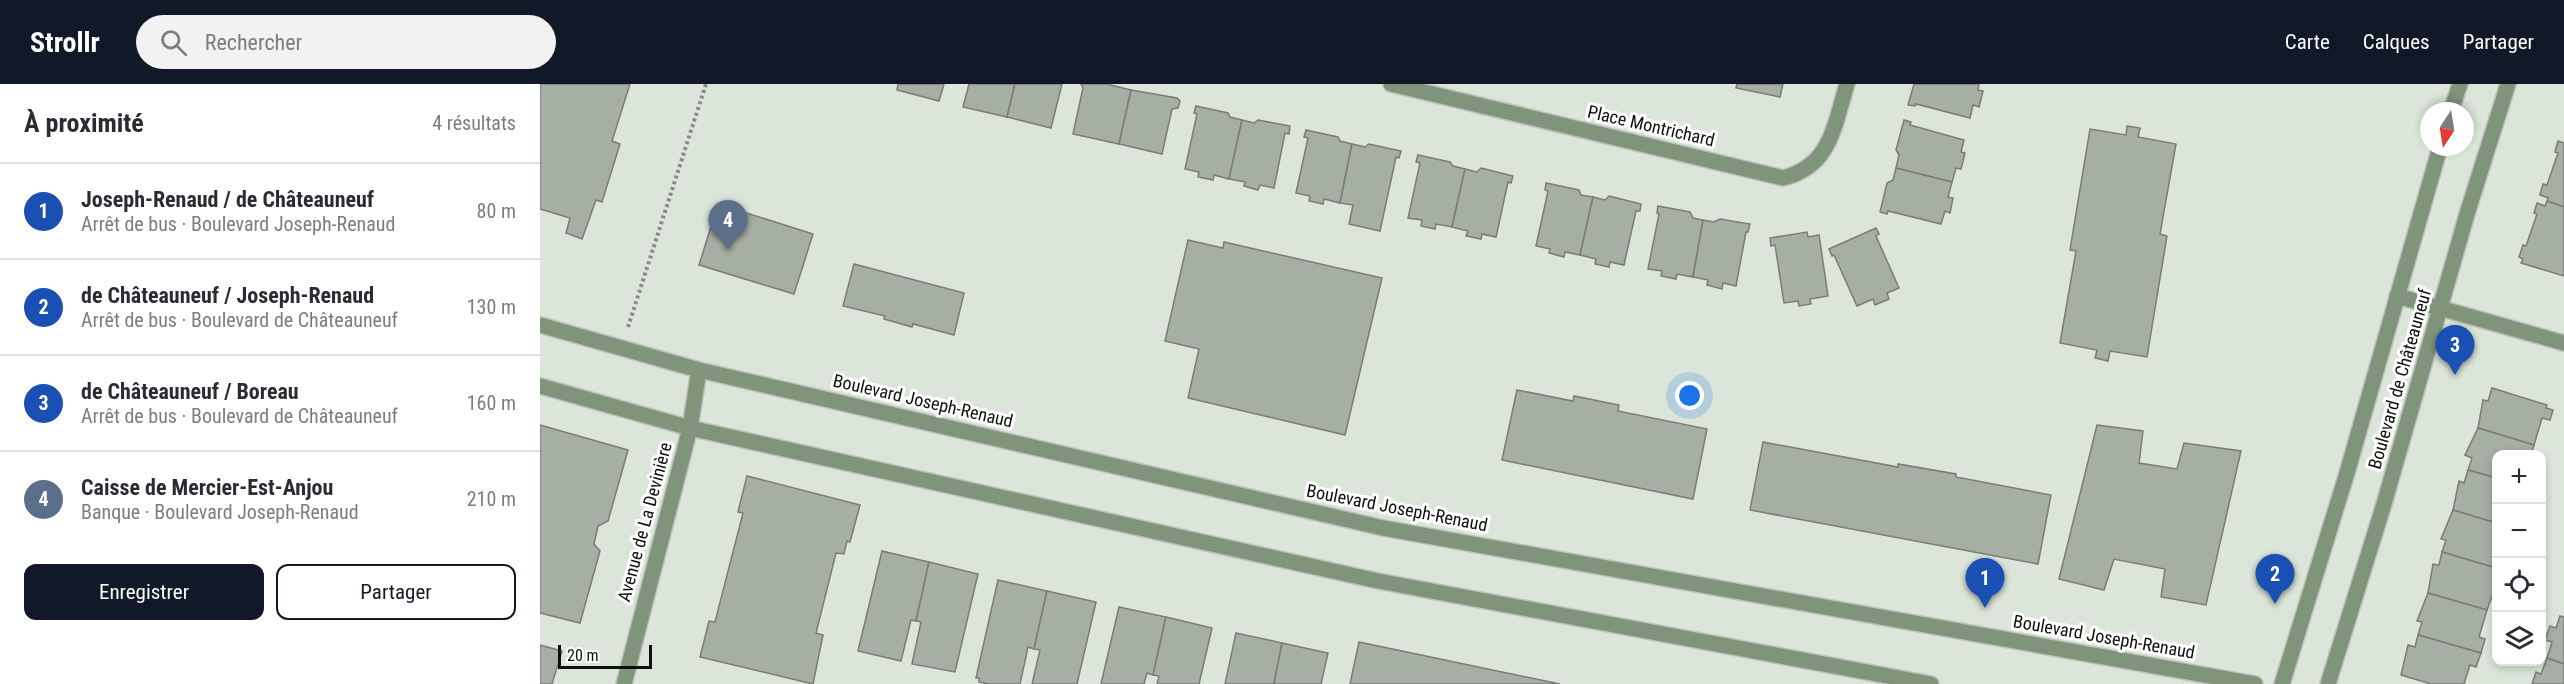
<!DOCTYPE html>
<html lang="fr">
<head>
<meta charset="utf-8">
<style>
  :root { --surface:#fff; --page:#f2f2f3; --text:#2b2b33; --muted:#7c7c81; --line:#e1e1e2; --accent:#111827 }
  body { margin:0; font-family:"Roboto Condensed",sans-serif; background:var(--page); color:var(--text) }
  .controls { position:absolute; right:18px; bottom:18px; display:grid; overflow:hidden; border-radius:12px; box-shadow:0 3px 9px #0003 }
  .controls button { width:54px; height:54px; display:grid; place-items:center; padding:0; border:0; border-bottom:2px solid var(--line); background:var(--surface); color:var(--text); font:30px sans-serif }
  .compass { position:absolute; left:1880px; top:18px; width:54px; height:54px; border-radius:50%; background:var(--surface); box-shadow:0 3px 9px #0003; rotate:192deg }
  .scale { position:absolute; left:18px; bottom:15px; width:94px; box-sizing:border-box; padding-left:6px; border:3px solid #0d100c; border-top:0; font-size:16px; line-height:21px; white-space:nowrap; color:#0d100c; -webkit-text-stroke:4px #fff; paint-order:stroke }
  .you { position:absolute; left:1150px; top:312px; width:21px; height:21px; margin:-15px; border:4px solid #fff; border-radius:50%; background:#1a73e8; box-shadow:0 0 0 9px #1a73e833 }
  .badge { display:grid; place-items:center; width:39px; height:39px; border-radius:50%; background:var(--accent); color:#fff; font-size:20px; font-weight:700 }
  .pin { position:absolute; translate:-50% -50px; filter:drop-shadow(0 2px 3px #0008) }
  .pin::after { content:''; position:absolute; top:32px; width:21px; height:18px; background:inherit; clip-path:polygon(0 0,100% 0,50% 100%) }
  .list { margin:0; padding:0; list-style:none }
  h2 { display:flex; justify-content:space-between; align-items:center; height:78px; margin:0; padding:0 24px; font-size:26px }
  h2 small { font-size:20px; font-weight:400; color:var(--muted) }
  .list li { display:grid; grid-template-columns:39px 1fr auto; gap:18px; align-items:center; box-sizing:border-box; height:96px; padding:0 24px; border-top:2px solid var(--line) }
  .list b { display:block; font-size:22px; white-space:nowrap }
  .list p { margin:0; font-size:20px; white-space:nowrap; color:var(--muted) }
  .list em { font-size:20px; font-style:normal; color:var(--muted) }
  .actions { display:flex; gap:12px; padding:18px 24px }
  .actions a { flex:1; padding:14px 0; border:2px solid var(--accent); border-radius:12px; text-align:center; font-size:21px; color:var(--accent) }
  .actions .main { background:var(--accent); color:#fff }
  .icon { flex:none; width:33px; height:33px; fill:none; stroke:currentColor; stroke-width:2; stroke-linecap:round; stroke-linejoin:round }
  .map { position:relative; flex:none; width:2024px; height:600px; overflow:hidden }
  header { display:flex; align-items:center; gap:36px; box-sizing:border-box; height:84px; padding:0 30px; background:var(--accent); color:#fff }
  header strong { font-size:28px }
  nav { display:flex; gap:33px; margin-inline-start:auto; font-size:21px }
  .search { width:420px; height:54px; background:var(--page); display:flex; align-items:center; gap:15px; box-sizing:border-box; padding:0 21px; border-radius:33px; color:var(--muted); font-size:22px }
  main { display:flex }
  aside { flex:1; background:var(--surface) }
  .map>svg:first-child { display:block }
</style>
</head>
<body>
<header>
<strong>Strollr</strong>
<div class="search"><svg class="icon" aria-label="search" viewBox="0 0 24 24"><circle cx="10" cy="10" r="6"/><path d="M15 15l6 6"/></svg>Rechercher</div>
<nav><a>Carte</a><a>Calques</a><a>Partager</a></nav>
</header>
<main>
<aside>
<h2>À proximité<small>4 résultats</small></h2>
<ul class="list">
<li><span class="badge" style="background:#1a4fb4">1</span><div><b>Joseph-Renaud / de Châteauneuf</b><p>Arrêt de bus · Boulevard Joseph-Renaud</p></div><em>80 m</em></li>
<li><span class="badge" style="background:#1a4fb4">2</span><div><b>de Châteauneuf / Joseph-Renaud</b><p>Arrêt de bus · Boulevard de Châteauneuf</p></div><em>130 m</em></li>
<li><span class="badge" style="background:#1a4fb4">3</span><div><b>de Châteauneuf / Boreau</b><p>Arrêt de bus · Boulevard de Châteauneuf</p></div><em>160 m</em></li>
<li><span class="badge" style="background:#5c6f8a">4</span><div><b>Caisse de Mercier-Est-Anjou</b><p>Banque · Boulevard Joseph-Renaud</p></div><em>210 m</em></li>
</ul>
<div class="actions"><a class="main">Enregistrer</a><a>Partager</a></div>
</aside>
<div class="map">
<svg width="2024" height="600" viewBox="0 0 2024 600">
  <rect width="100%" height="100%" fill="#dce5da"/>
  <g fill="#a6afa4" stroke="#777f75" stroke-width="1.5">
    <path d="M 0,0 L 90,0 L 72,57 L 80,60 L 62,118 L 56,116 L 42,155 L 26,149 L 30,134 L 0,125 Z"/>
    <path d="M 358,0 L 404,0 L 399,17 L 357,6 Z"/>
    <path d="M 429,0 L 475,0 L 467,33 L 423,23 Z"/>
    <path d="M 475,0 L 522,0 L 511,44 L 467,33 Z"/>
    <path d="M 541,0 L 567,0 L 591,6 L 579,60 L 533,50 L 543,4 Z"/>
    <path d="M 1197,0 L 1243,0 L 1240,13 L 1196,4 Z"/>
    <path d="M 1374,0 L 1439,0 L 1438,6 L 1443,7 L 1439,23 L 1433,21 L 1430,34 L 1376,20 L 1375,22 L 1368,21 Z"/>
    <path d="M 591,6 L 637,14 L 640,17 L 638,24 L 632,25 L 622,70 L 579,60 Z"/>
    <path d="M 656,22 L 688,29 L 690,33 L 702,36 L 689,95 L 674,91 L 673,96 L 658,93 L 659,88 L 645,85 L 657,30 L 654,29 Z"/>
    <path d="M 702,36 L 714,39 L 718,36 L 750,42 L 749,50 L 745,49 L 734,104 L 720,101 L 718,106 L 704,102 L 705,98 L 689,95 Z"/>
    <path d="M 1364,36 L 1371,38 L 1370,41 L 1424,56 L 1421,68 L 1425,69 L 1421,85 L 1416,84 L 1412,98 L 1356,84 L 1359,71 L 1356,66 Z"/>
    <path d="M 1587,42 L 1600,44 L 1598,53 L 1636,60 L 1620,150 L 1627,152 L 1607,273 L 1570,267 L 1568,277 L 1555,274 L 1557,266 L 1520,259 L 1536,167 L 1530,166 L 1550,45 L 1586,51 Z"/>
    <path d="M 766,46 L 798,53 L 800,57 L 812,60 L 800,119 L 784,115 L 783,120 L 769,117 L 770,112 L 756,109 L 768,54 L 764,53 Z"/>
    <path d="M 2018,57 L 2024,59 L 2024,123 L 2007,117 L 2008,114 L 2000,111 L 2003,100 L 2007,101 L 2018,69 L 2015,68 Z"/>
    <path d="M 812,60 L 825,63 L 829,60 L 861,67 L 859,74 L 856,73 L 840,147 L 809,140 L 813,121 L 800,119 Z"/>
    <path d="M 878,71 L 910,78 L 913,82 L 925,85 L 912,143 L 896,140 L 895,145 L 881,142 L 882,136 L 868,134 L 880,79 L 876,78 Z"/>
    <path d="M 941,84 L 973,92 L 971,99 L 968,98 L 956,153 L 942,150 L 941,155 L 926,152 L 928,147 L 912,143 L 925,85 L 937,88 Z"/>
    <path d="M 1356,84 L 1412,98 L 1408,113 L 1413,114 L 1410,129 L 1405,127 L 1401,140 L 1348,127 L 1347,130 L 1340,128 L 1347,99 L 1353,96 Z"/>
    <path d="M 1006,99 L 1039,106 L 1041,111 L 1053,113 L 1040,171 L 1025,168 L 1024,173 L 1009,169 L 1010,165 L 996,162 L 1008,107 L 1005,106 Z"/>
    <path d="M 1069,112 L 1101,120 L 1100,127 L 1096,127 L 1084,181 L 1070,178 L 1069,183 L 1055,180 L 1056,175 L 1040,171 L 1053,113 L 1065,116 Z"/>
    <path d="M 2007,117 L 2024,123 L 2024,192 L 1981,179 L 1983,175 L 1979,173 L 1983,161 L 1986,162 L 1997,130 L 1994,129 L 1997,119 L 2005,122 Z"/>
    <path d="M 178,120 L 273,150 L 254,210 L 159,181 Z"/>
    <path d="M 1118,122 L 1150,128 L 1153,134 L 1163,136 L 1153,193 L 1137,190 L 1136,195 L 1121,192 L 1122,187 L 1108,185 L 1119,130 L 1117,129 Z"/>
    <path d="M 1180,135 L 1210,140 L 1208,148 L 1206,148 L 1196,202 L 1183,199 L 1182,205 L 1167,201 L 1168,196 L 1153,193 L 1163,136 L 1174,138 Z"/>
    <path d="M 1336,144 L 1339,150 L 1336,152 L 1359,204 L 1347,209 L 1349,215 L 1335,221 L 1333,215 L 1317,222 L 1294,171 L 1292,172 L 1289,165 Z"/>
    <path d="M 1267,148 L 1268,153 L 1279,151 L 1288,212 L 1270,215 L 1271,220 L 1259,222 L 1258,217 L 1244,219 L 1235,161 L 1231,162 L 1230,154 Z"/>
    <path d="M 648,156 L 683,164 L 684,158 L 842,194 L 805,351 L 648,314 L 659,265 L 625,257 Z"/>
    <path d="M 314,180 L 424,209 L 414,251 L 373,240 L 372,243 L 344,235 L 345,232 L 303,222 Z"/>
    <path d="M 1952,304 L 2007,321 L 2006,324 L 2013,326 L 2010,336 L 2002,334 L 1994,361 L 1938,344 L 1943,316 L 1948,317 Z"/>
    <path d="M 977,306 L 1033,317 L 1034,312 L 1079,321 L 1078,327 L 1167,345 L 1153,415 L 962,376 Z"/>
    <path d="M 0,341 L 88,366 L 68,437 L 58,442 L 54,460 L 60,467 L 40,539 L 0,529 Z"/>
    <path d="M 1557,341 L 1603,347 L 1599,379 L 1637,385 L 1644,359 L 1701,367 L 1666,521 L 1621,513 L 1625,485 L 1574,475 L 1564,506 L 1519,495 Z"/>
    <path d="M 1938,344 L 1994,361 L 1991,370 L 1956,370 L 1956,394 L 1928,386 L 1932,374 L 1925,371 Z"/>
    <path d="M 1223,358 L 1358,383 L 1358,380 L 1416,390 L 1416,393 L 1511,411 L 1498,480 L 1210,426 Z"/>
    <path d="M 1928,386 L 1956,394 L 1956,439 L 1913,426 L 1919,397 L 1924,399 Z"/>
    <path d="M 207,392 L 320,421 L 310,458 L 307,457 L 304,470 L 296,469 L 276,549 L 283,551 L 273,600 L 160,573 L 169,537 L 175,538 L 203,429 L 198,428 Z"/>
    <path d="M 1913,426 L 1956,439 L 1956,484 L 1902,468 L 1906,456 L 1901,455 Z"/>
    <path d="M 342,467 L 389,478 L 376,537 L 371,536 L 361,577 L 318,567 Z"/>
    <path d="M 1902,468 L 1956,484 L 1956,501 L 1947,526 L 1888,509 L 1893,480 L 1899,481 Z"/>
    <path d="M 389,478 L 438,490 L 415,588 L 372,580 L 381,538 L 376,537 Z"/>
    <path d="M 458,496 L 507,507 L 494,565 L 488,563 L 480,600 L 449,600 L 439,598 L 439,594 L 436,594 Z"/>
    <path d="M 507,507 L 556,518 L 537,600 L 492,600 L 500,566 L 494,565 Z"/>
    <path d="M 1888,509 L 1947,526 L 1939,553 L 1945,555 L 1941,569 L 1878,551 L 1882,538 L 1877,537 Z"/>
    <path d="M 579,523 L 626,533 L 613,591 L 607,589 L 604,600 L 561,600 Z"/>
    <path d="M 2020,532 L 2024,533 L 2024,580 L 2007,574 L 2012,558 L 2005,556 L 2010,542 L 2016,544 Z"/>
    <path d="M 626,533 L 672,544 L 659,600 L 617,600 L 619,592 L 613,591 Z"/>
    <path d="M 696,549 L 742,559 L 734,600 L 685,600 Z"/>
    <path d="M 1878,551 L 1941,569 L 1936,583 L 1930,581 L 1924,600 L 1891,600 L 1861,591 L 1868,561 L 1875,563 Z"/>
    <path d="M 819,558 L 1020,600 L 810,600 Z"/>
    <path d="M 742,559 L 788,569 L 781,600 L 734,600 Z"/>
    <path d="M 0,561 L 22,567 L 12,600 L 0,600 Z"/>
    <path d="M 2007,574 L 2024,580 L 2024,600 L 1992,600 L 1996,588 L 2001,590 Z"/>
  </g>
  <g fill="none" stroke-linecap="round" stroke-linejoin="round">
    <g stroke="#bbc3b9" stroke-width="18">
      <g id="minor">
        <path d="M 851,0 L 1243,94 C 1291,82 1294,42 1307,0"/>
        <path d="M 1911,27 L 1920,0"/>
        <path d="M 1857,212 L 2024,259"/>
        <path d="M 0,241 L 159,286 L 843,444 L 1715,600"/>
        <path d="M 0,302 L 150,344 L 838,497 L 1391,600"/>
        <path d="M 84,600 L 150,344 L 159,286"/>
        <path d="M 1742,600 L 1807,389 L 1900,63"/>
        <path d="M 1788,600 L 1844,420 L 1927,130 L 1968,0"/>
      </g>
    </g>
    <path stroke="#868d85" stroke-width="4" stroke-dasharray="3 3" stroke-linecap="butt" d="M 88,243 L 166,0"/>
    <use href="#minor" stroke="#7f947a" stroke-width="15"/>
  </g>
  <g text-anchor="middle" stroke-width="6" stroke-linejoin="round" paint-order="stroke">
    <g font-size="18" fill="#0d100c" stroke="#fff">
      <text transform="translate(1111 42) rotate(13)" y="6">Place Montrichard</text>
      <text transform="translate(1860 295) rotate(-74)" y="6">Boulevard de Châteauneuf</text>
      <text transform="translate(383 317) rotate(13)" y="6">Boulevard Joseph-Renaud</text>
      <text transform="translate(857 424) rotate(11)" y="6">Boulevard Joseph-Renaud</text>
      <text transform="translate(105 438) rotate(-75)" y="6">Avenue de La Devinière</text>
      <text transform="translate(1564 553) rotate(10)" y="6">Boulevard Joseph-Renaud</text>
    </g>
  </g>
</svg>
<div class="controls">
<button>+</button>
<button>−</button>
<button><svg class="icon" aria-label="locate" viewBox="0 0 24 24"><circle cx="12" cy="12" r="6"/><path d="M12 2v4M12 18v4M2 12h4M18 12h4"/></svg></button>
<button><svg class="icon" aria-label="layers" viewBox="0 0 24 24"><path d="M12 4l9 5-9 5-9-5zM3 14l9 5 9-5"/></svg></button>
</div>
<svg class="compass" viewBox="-18 -18 36 36"><path d="M0-13l5 13h-10z" fill="#e53935"/><path d="M0 13l5-13h-10z" fill="#7c7c81"/></svg>
<div class="scale">20 m</div>
<div class="you"></div>
<div class="pin badge" style="left:1445px;top:524px;background:#1a4fb4">1</div>
<div class="pin badge" style="left:1735px;top:520px;background:#1a4fb4">2</div>
<div class="pin badge" style="left:1915px;top:291px;background:#1a4fb4">3</div>
<div class="pin badge" style="left:188px;top:166px;background:#5c6f8a">4</div>
</div>
</main>
</body>
</html>
